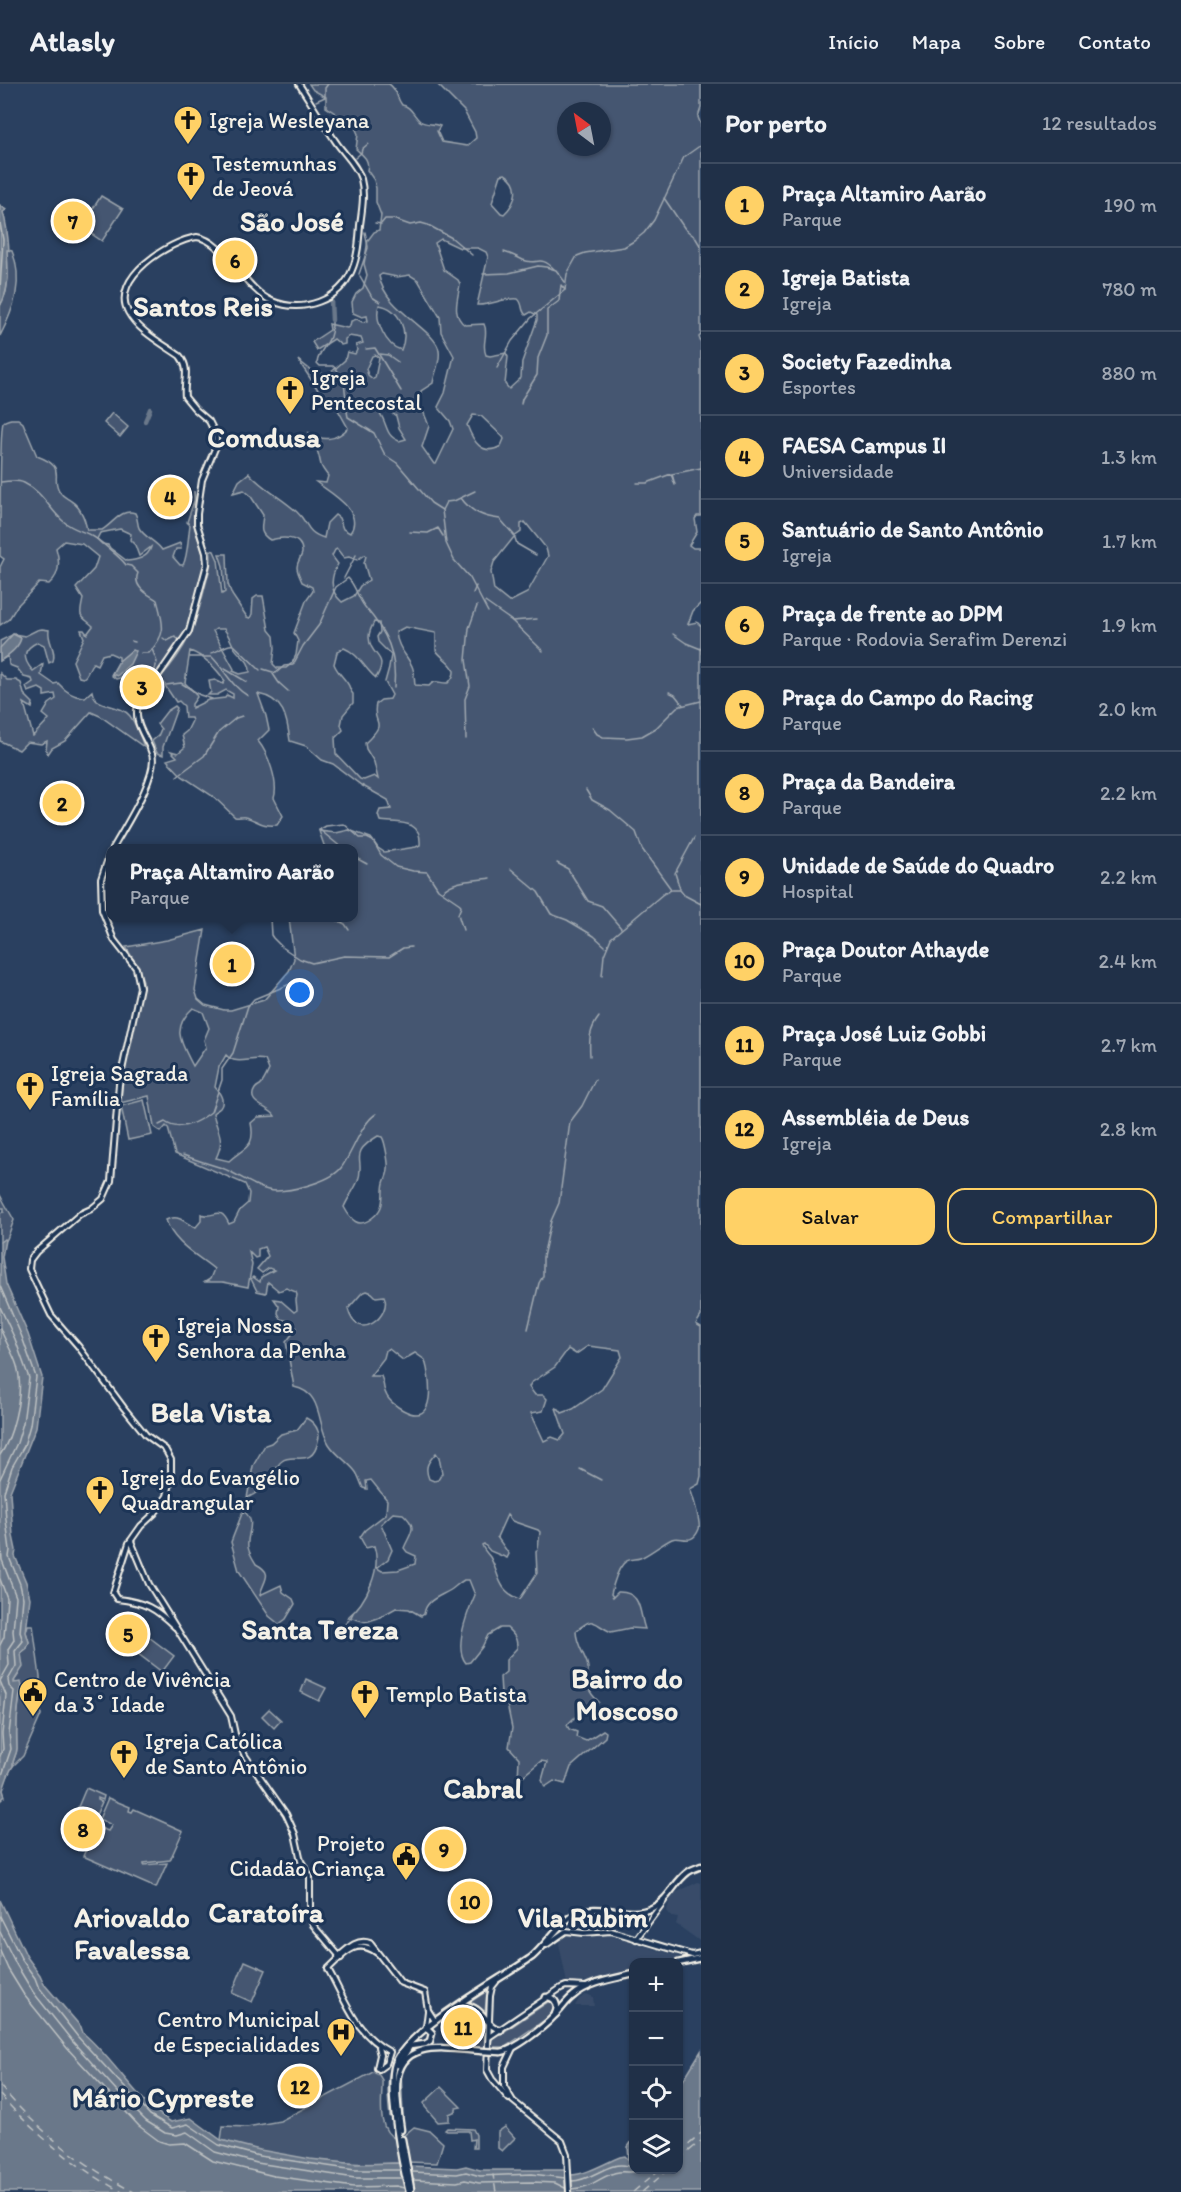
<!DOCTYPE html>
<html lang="pt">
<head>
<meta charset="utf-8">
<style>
  :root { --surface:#203048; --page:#28384f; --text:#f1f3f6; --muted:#a2a9b4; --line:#3d4b60; --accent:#ffd166 }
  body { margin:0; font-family:Itim,sans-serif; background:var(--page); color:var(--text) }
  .controls { position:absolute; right:18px; bottom:18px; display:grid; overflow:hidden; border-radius:12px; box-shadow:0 2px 4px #0004 }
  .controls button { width:54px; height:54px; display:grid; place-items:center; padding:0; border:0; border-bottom:2px solid var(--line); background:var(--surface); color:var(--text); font:30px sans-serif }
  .compass { position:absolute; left:557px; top:18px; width:54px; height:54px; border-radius:50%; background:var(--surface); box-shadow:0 2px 4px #0004; rotate:328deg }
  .you { position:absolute; left:300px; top:909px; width:21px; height:21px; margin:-15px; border:4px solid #fff; border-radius:50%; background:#1a73e8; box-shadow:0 0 0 9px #1a73e833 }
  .badge { display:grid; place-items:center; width:39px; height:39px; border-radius:50%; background:var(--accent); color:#111; font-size:20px; font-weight:700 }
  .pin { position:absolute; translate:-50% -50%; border:3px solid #fff; box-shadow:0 2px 6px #0006 }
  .popup { position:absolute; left:106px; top:760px; width:252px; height:78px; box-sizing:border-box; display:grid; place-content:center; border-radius:12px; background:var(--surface); filter:drop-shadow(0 2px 4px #0005); font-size:20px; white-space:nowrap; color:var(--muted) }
  .popup b { font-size:22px; color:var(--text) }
  .popup::after { content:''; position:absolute; left:50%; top:100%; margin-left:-12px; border:12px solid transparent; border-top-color:var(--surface) }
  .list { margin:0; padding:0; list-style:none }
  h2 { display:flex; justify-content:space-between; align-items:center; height:78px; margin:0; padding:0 24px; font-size:26px }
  h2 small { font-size:20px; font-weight:400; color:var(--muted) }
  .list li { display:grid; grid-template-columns:39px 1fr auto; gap:18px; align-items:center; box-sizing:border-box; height:84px; padding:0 24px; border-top:2px solid var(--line) }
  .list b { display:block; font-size:22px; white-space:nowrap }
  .list p { margin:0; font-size:20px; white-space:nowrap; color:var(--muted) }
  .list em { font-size:20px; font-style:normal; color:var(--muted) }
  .actions { display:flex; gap:12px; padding:18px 24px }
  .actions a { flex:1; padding:14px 0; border:2px solid var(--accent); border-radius:18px; text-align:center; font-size:21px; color:var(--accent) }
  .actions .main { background:var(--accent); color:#111 }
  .icon { flex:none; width:33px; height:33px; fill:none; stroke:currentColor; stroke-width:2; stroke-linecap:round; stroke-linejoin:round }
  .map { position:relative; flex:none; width:701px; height:2108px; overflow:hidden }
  header { display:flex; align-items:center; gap:36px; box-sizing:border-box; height:84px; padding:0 30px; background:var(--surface); border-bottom:2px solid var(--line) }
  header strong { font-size:28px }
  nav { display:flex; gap:33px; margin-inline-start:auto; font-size:21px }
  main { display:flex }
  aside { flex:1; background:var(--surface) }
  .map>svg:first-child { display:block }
</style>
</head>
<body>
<header>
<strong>Atlasly</strong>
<nav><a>Início</a><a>Mapa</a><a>Sobre</a><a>Contato</a></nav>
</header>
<main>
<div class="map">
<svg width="701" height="2108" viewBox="0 0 701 2108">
  <rect width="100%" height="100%" fill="#2a4060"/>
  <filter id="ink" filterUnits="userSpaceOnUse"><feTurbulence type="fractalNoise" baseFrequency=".0167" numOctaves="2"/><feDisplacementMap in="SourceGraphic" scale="12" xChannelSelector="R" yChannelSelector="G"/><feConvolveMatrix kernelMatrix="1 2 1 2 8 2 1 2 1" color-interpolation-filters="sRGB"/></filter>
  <g filter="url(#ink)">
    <g fill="#374c69">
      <path d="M 698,1798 L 701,1799 L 701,1858 L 676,1840 L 678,1834 L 672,1833 L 667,1827 L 670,1815 L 675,1809 Z"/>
      <path d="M 566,1850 L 584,1854 L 599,1851 L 611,1852 L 685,1874 L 667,1878 L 634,1878 L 633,1887 L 591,1897 L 567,1899 L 559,1859 L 560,1855 Z"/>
      <path d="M 587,1910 L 593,1913 L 594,1922 L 575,1922 L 579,1915 Z"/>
    </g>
    <g fill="#445771" stroke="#9ca4ac" stroke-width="1.5" fill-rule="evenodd">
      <path d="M 309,0 L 389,0 C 397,5 396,13 402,21 C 411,22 413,31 420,37 C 426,41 433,39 440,42 L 437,47 L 442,58 L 467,62 L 476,54 L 475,48 L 464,27 L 437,0 L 701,0 L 701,24 L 698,33 L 701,41 L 701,251 L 699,253 L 701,259 L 701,432 L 697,432 L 695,435 L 697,448 L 689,461 L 693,464 L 701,464 L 701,519 L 693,527 L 688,540 L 697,538 L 701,542 L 701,1232 L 696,1240 L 701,1243 L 701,1392 L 699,1400 L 690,1405 C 693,1412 701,1440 699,1445 C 692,1463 681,1451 672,1455 C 663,1459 647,1472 640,1474 C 634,1476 628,1474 623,1480 C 617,1487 613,1501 611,1510 L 613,1513 L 618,1508 C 643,1507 639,1530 645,1545 L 630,1544 L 611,1548 C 592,1539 594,1531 576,1547 C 576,1559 583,1568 587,1579 C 592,1595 580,1601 599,1618 L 574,1634 L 567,1641 L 569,1645 L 577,1648 L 576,1653 L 586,1657 L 603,1646 L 606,1648 L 605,1653 L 571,1683 L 565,1700 L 554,1697 L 545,1703 L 542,1696 L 547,1678 L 541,1677 L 518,1696 L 519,1674 L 509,1663 L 512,1644 L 507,1620 L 503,1618 L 497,1619 L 494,1615 L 494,1613 L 501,1609 L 500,1593 L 506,1588 L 506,1576 L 517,1564 C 517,1553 514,1551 507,1544 L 500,1544 L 488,1551 L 482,1563 L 470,1578 L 466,1579 C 453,1564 468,1527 475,1511 L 469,1496 L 464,1496 C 459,1499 456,1502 452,1505 C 440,1513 426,1515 424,1530 L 421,1532 L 409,1525 L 396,1524 L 378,1534 L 366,1538 L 348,1533 C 366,1519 382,1485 374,1462 L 366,1464 L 360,1453 L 365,1446 L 386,1430 L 387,1416 L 371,1396 L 366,1397 L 367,1405 L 363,1404 C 360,1398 359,1392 355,1387 C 347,1377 336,1371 329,1360 C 316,1340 324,1309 294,1303 L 286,1258 L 297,1244 L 289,1237 L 281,1235 L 278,1229 L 279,1222 L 274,1215 L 280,1216 L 294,1228 L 297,1226 L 296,1216 L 297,1211 L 296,1208 L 286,1204 L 279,1207 L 268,1198 L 266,1209 L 257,1207 L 251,1195 L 253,1193 L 260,1198 L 261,1193 L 274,1186 L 269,1184 L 262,1189 L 257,1185 L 268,1172 L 264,1163 L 258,1165 L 258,1173 L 255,1174 L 249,1168 L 252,1181 L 248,1203 L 223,1198 L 205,1198 L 210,1195 L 214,1185 C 197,1171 173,1159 166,1136 C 180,1129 184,1140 196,1143 L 201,1137 L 201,1130 C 215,1136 219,1119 229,1140 L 234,1138 L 240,1126 L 248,1119 L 249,1109 L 245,1100 L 175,1070 L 168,1044 L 166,1042 L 161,1048 L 154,1043 L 149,1012 L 120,1019 L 125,981 L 143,897 L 139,885 L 126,863 L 167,856 L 205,846 L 195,906 L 198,915 L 205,921 L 224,926 L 231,926 L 264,916 L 289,887 L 294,875 L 289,834 L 354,834 L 354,764 L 325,764 L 319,747 L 336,749 L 349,746 L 371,754 L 378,764 L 384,768 L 416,763 L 420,761 C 422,734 397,740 380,737 L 378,731 L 380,726 L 391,725 L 388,716 L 361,701 L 333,680 L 322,676 L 306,662 L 290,657 C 287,633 284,615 258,610 L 266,632 L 269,646 L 258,657 C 268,669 279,699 274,714 L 283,732 L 277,741 C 261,743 258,736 245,733 C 242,732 238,734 235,733 L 214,713 L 182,692 L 167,676 L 177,673 L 171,667 L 178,669 L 185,663 L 182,651 L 187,647 L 192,637 L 191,634 L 185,634 L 184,622 L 179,617 L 176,618 L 160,594 C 188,563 195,543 205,503 C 208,491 213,478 210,466 L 214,467 L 218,476 L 222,510 L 225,508 L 223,482 L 219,470 L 227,470 L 228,500 L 232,511 L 247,533 L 250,534 L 252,530 L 253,515 L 257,512 L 263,512 L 269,546 L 274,552 L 275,564 L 273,580 L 277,584 L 286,584 L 292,579 L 296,571 L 298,557 L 294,549 L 306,517 L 313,507 L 312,503 L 302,498 C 300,493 297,488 297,483 C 297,478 301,474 302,469 C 303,451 281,453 270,456 C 258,449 262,443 263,431 L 250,411 L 244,406 L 233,409 L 239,397 L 249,389 C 263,405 282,414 297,428 C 309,439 305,448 324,454 L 327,439 L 335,431 L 339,434 L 343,445 L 350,449 C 365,427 330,409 316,398 L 326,399 L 328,392 C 318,379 322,381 318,369 C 316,362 311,356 309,349 C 323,358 337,356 348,344 L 338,326 L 322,312 L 298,276 L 312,287 L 328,291 L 345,276 L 347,268 L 355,270 L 357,266 L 356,261 L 363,259 L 361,254 L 349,252 L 345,255 L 345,260 L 341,261 L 334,255 L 317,266 L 312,258 L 330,246 L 329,240 L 347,244 L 350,242 L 351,237 L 357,235 L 362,238 L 368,237 L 367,232 L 362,233 L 353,229 L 352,218 L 356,210 L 363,204 L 367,191 L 364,180 L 368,156 L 374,148 L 379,146 L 381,131 L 376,118 L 376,104 L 374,96 L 367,86 C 370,75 362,71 356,65 L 358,50 L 354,41 L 342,41 L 335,29 L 326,23 L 326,13 L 313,6 ZM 566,27 L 602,27 L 602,63 L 566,63 ZM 505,90 C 522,100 516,119 504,130 L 501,129 L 492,119 L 501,91 ZM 441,155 L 460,164 L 478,164 L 486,168 L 488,173 L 477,221 C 490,222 504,213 518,215 C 524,220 520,226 526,231 L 531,228 L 537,231 L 537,236 L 522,278 L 521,294 L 509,305 L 505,300 L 508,273 L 506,269 L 490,272 L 486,271 C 481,260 489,250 484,240 L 465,241 C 451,231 458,215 460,200 L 458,196 L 444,186 L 435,159 ZM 382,190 L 397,193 L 410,191 L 418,196 L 440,233 L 441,248 L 454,272 L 445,309 L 438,323 L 450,337 L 453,345 L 436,380 L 434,380 L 422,363 L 429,342 L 420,319 L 421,307 L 433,299 C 434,290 441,277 439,267 C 437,246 385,227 379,192 ZM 379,221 C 400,224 409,248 401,266 C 386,262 374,237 379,221 ZM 375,271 L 379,274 L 375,294 L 373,295 L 368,291 L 366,285 L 372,272 ZM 375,319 L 379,320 L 396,332 L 399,344 L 406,355 L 399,357 C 388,352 388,347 384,337 C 382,331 377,326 375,319 ZM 473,331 L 481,332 L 503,353 L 504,355 L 501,362 C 482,373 473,357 467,341 ZM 525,438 L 546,464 L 548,472 L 527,509 L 509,518 L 494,506 L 491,488 L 494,478 L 514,453 L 521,448 L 521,440 ZM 337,465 L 344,474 L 349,473 L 357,476 L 364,471 L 366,472 L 364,479 L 369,496 L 360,502 L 354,512 L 342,518 C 329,507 330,494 338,480 L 332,472 L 335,466 ZM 374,538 L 379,539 L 380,548 L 377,553 L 378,558 L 391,571 C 390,580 388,589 385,598 L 392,611 L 390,615 L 381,616 L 376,620 C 371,643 390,635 365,659 L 366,665 L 374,678 L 378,695 L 374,692 L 364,696 L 360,695 L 336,670 L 335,654 L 343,646 L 341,641 L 343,631 L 353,619 L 353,610 C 351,608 350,605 349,602 C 346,595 338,590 334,580 L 337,568 L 344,564 C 359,570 364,584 376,594 C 390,570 370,574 369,553 C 369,547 372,543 374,538 ZM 405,543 L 436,549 L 436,566 C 444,578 464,583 448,599 C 440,600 435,594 429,602 L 415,601 C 414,595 415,589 412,582 C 406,570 397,563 396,548 ZM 216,545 L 224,545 C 229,551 230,556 234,563 C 239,572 251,576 250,588 L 240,590 L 233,587 L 234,585 L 213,547 ZM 190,567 C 206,573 216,584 225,597 L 223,600 L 215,596 L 209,597 L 211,608 L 208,611 L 217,611 L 226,606 L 233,610 L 233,614 L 227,611 L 225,614 L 208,616 L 192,624 L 192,620 L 197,613 L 195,609 L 185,599 ZM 193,924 L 203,928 L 209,944 L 204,956 L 206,963 L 193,982 C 182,960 170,945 193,924 ZM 226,971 C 237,983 251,972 265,976 L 269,986 C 267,990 265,995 262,999 C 259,1003 258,1001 255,1005 C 245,1020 270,1023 275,1032 L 258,1033 L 251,1039 C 256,1064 244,1063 229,1077 L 216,1074 C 226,1054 217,1048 213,1029 C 215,1027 218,1026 220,1024 C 226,1017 219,1008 215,1003 L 219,983 ZM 378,1052 L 382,1053 C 385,1057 389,1080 388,1085 C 388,1090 385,1095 384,1099 C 382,1107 384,1115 381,1123 C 379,1128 376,1131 372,1134 C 358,1145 351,1136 344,1123 C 348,1114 354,1106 358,1097 C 366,1073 347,1071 378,1052 ZM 367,1207 L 372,1209 L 376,1213 L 384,1212 C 393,1231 357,1261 348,1225 L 362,1209 ZM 588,1262 L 620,1266 L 622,1273 L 602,1305 L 573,1325 L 562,1329 L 559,1325 L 556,1324 L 565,1350 L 560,1356 L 552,1353 L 544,1357 L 531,1329 L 543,1327 L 547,1315 L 543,1311 L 535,1311 L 529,1303 L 531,1299 L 555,1283 L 568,1265 L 576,1270 ZM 389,1265 L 403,1276 L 415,1269 L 425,1276 C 430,1293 438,1345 403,1326 C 397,1323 388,1316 386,1310 C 383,1305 384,1298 381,1292 L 370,1292 L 384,1274 L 386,1266 ZM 436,1369 L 439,1373 L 442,1389 L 438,1396 L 434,1397 L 429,1395 C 424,1383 428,1378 436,1369 ZM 393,1429 L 403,1430 C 419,1444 410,1449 404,1464 L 407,1468 L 416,1472 L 415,1480 L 398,1486 L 382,1487 L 377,1484 L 388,1475 L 392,1466 L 381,1440 ZM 507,1431 L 512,1437 L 538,1446 L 540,1448 L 538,1464 L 536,1468 L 537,1489 L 520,1515 C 496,1506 500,1490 490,1473 C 486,1468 484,1467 482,1461 L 484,1460 L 490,1467 L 507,1474 L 509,1470 L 497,1453 Z"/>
      <path d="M 101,112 L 123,125 L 102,157 L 81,143 Z"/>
      <path d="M 7,166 L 12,167 C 24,197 14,225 0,252 L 0,222 L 6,208 L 8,194 Z"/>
      <path d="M 112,329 L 128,343 L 120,353 L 104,339 Z"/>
      <path d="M 11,335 L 18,335 L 23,339 L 37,372 C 69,384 49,393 60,408 C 63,413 67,414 71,417 C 81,423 85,435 87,446 L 102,446 C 114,439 121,424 135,429 C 138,434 137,439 139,444 C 145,454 156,457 162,466 L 180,459 L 181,465 L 176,465 L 173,473 L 180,481 L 183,481 C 188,472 188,453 190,441 L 187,438 L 195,414 L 194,407 L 195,445 L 205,475 L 200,501 L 185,551 L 150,598 L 135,588 L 126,592 L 123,590 L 120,594 L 116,595 L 111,591 L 119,577 L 119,573 L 110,569 L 102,571 L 97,581 L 93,579 C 88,583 89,591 83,594 L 79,593 L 73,577 L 84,554 L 81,546 L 84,546 L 87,550 L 93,542 C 79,530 79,534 83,515 L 76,504 L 94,485 L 98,473 L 82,460 L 64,457 L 56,464 C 60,477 60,491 49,500 L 39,499 L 17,522 L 9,535 L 0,541 L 0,483 L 4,475 L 0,472 C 0,453 0,347 3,339 C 5,336 8,336 11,335 ZM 120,445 L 131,450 L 130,456 L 135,461 L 139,472 L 151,463 C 148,474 137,476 127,477 L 110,464 L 108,461 L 102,460 L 97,455 L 100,449 Z"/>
      <path d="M 42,545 L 49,546 C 47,558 57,566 53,577 L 49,579 L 44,561 L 38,558 C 22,565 22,575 33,587 L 43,580 L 41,591 L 54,600 L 58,599 C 65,607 74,614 85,613 L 92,607 C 95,625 120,619 130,632 C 136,640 141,654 144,663 L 100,632 L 91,628 L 65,657 L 52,664 L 48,670 L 46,666 L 47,657 L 41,660 L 27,658 L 19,666 L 0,657 L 0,589 L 7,596 L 16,596 L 21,599 L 24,610 L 33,619 L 32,624 L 24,619 L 33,652 L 49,635 L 43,630 L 49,620 L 56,615 L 55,610 L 44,612 L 44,607 L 39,604 L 28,608 L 26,603 L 33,598 L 32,595 L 24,593 L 17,584 L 9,581 L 8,572 L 0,577 L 0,557 L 14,550 L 25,552 L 37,546 Z"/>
      <path d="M 175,622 L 177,624 L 163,663 L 163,671 L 157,669 L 152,657 L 158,652 L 161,645 L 157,640 L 167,627 Z"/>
      <path d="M 144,1016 L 152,1051 L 128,1056 L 121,1022 Z"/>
      <path d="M 0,1111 L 14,1136 L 7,1155 L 2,1158 L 0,1158 L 0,1129 L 4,1128 L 4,1124 L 0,1124 Z"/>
      <path d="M 306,1334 C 312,1337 316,1341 318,1347 C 320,1352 319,1352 318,1357 C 313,1385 293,1368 282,1377 C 276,1381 276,1388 273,1393 C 268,1401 256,1410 247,1414 L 253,1382 L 265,1361 L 271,1359 L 281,1350 L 297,1346 Z"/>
      <path d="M 243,1427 C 258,1437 246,1449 248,1463 C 249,1469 253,1475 256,1480 C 275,1490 263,1496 260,1511 L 281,1501 L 283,1508 L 293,1515 L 295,1520 L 286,1535 L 279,1540 L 269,1532 L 239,1487 L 231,1458 Z"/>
      <path d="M 28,1541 L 33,1541 L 40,1593 L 41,1631 L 23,1672 L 13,1682 C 12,1675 17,1671 17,1664 C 16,1645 17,1626 21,1606 L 14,1597 L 19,1590 L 21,1569 L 27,1564 L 29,1558 L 26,1548 Z"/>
      <path d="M 145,1550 L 174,1572 L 162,1588 L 133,1566 Z"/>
      <path d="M 306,1595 L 326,1604 L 319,1617 L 301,1608 Z"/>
      <path d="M 269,1625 L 281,1636 L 274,1644 L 262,1632 Z"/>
      <path d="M 86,1704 L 104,1712 L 103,1716 L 98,1714 L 98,1716 L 102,1718 L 96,1731 L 78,1723 Z"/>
      <path d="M 108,1714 L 130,1723 L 129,1727 L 132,1728 L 134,1725 L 183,1747 L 170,1776 L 144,1779 L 144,1781 L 167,1779 L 156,1804 L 83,1772 L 96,1742 L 108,1747 L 112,1741 L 99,1735 Z"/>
      <path d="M 245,1877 L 266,1886 L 252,1918 L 232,1909 Z"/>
      <path d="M 487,1907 L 485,1929 L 478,1922 L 469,1919 Z"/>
      <path d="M 548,1918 L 554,1919 L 555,1926 L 549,1933 L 505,1963 L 490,1963 L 493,1952 L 502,1949 Z"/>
      <path d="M 467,1924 L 475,1926 L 486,1938 L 485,1964 L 454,1963 C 432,1946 444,1928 467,1924 Z"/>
      <path d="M 413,1952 C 397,1966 391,1981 391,2001 L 398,2001 L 401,1987 L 403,2031 L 390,2033 C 386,2001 385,1973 413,1952 Z"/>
      <path d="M 373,1988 L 379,1991 L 382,1996 C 383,2014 375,2046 396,2055 L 399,2079 C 341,2082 277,2074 221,2056 L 223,2042 L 247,2043 L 280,2037 Z"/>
      <path d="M 441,2003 L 461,2023 L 456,2024 L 456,2027 L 449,2030 L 449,2037 L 438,2038 L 425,2023 L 424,2019 Z"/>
      <path d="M 414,2043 L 430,2047 L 443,2059 L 437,2079 L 407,2078 L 402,2053 Z"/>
      <path d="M 505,2043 L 515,2054 L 502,2067 L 498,2064 L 498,2048 Z"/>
      <path d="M 447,2044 L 473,2045 L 476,2051 L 476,2064 L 473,2064 L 474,2055 L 470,2056 L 469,2047 L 447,2047 L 445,2046 Z"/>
    </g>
    <g fill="#6a788a" stroke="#a1a8b0" stroke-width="1.5">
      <path d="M 0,121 L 6,126 L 3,128 C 7,141 8,153 9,166 L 7,166 C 8,185 10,205 0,222 Z"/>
      <path d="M 13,550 L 21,554 C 19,564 8,571 0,577 L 0,564 Z"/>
      <path d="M 132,566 L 136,567 L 130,580 L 117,592 L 112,590 L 119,577 Z"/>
      <path d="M 4,1155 L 5,1156 L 2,1173 L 6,1200 L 28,1250 L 42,1293 L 36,1343 L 10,1408 L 13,1452 L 16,1466 L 15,1472 L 26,1498 L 30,1514 L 26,1548 L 29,1558 L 27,1564 L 21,1569 L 23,1583 L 14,1597 L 14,1599 L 21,1598 L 22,1602 C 17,1622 16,1644 17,1664 C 17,1671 12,1675 13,1682 C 8,1689 6,1698 3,1706 L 5,1712 L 0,1717 L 0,1158 Z"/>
      <path d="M 0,1816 L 27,1873 L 40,1891 L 44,1900 L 81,1943 L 83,1949 C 115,1976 135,2016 171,2038 L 191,2034 L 221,2056 L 260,2066 L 310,2075 L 356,2080 L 399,2079 L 410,2082 L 457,2084 L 466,2082 L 480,2086 L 567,2086 L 570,2091 C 586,2091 605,2079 620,2073 L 625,2072 L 629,2076 L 628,2063 L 632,2057 L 634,2086 L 678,2086 L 679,2003 L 701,1967 L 701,2108 L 0,2108 Z"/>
    </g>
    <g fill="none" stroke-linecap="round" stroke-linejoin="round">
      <g stroke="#bdc1c2" stroke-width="1.5">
        <path d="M 0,139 L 3,156 L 0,205"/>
        <path d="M 0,1202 L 22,1253 L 36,1293 L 30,1341 L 24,1362 L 12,1383 L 4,1408 L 6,1436 L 10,1466 L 9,1473 L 20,1500 L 23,1514 L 20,1548 L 23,1557 L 15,1567 L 16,1582 L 8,1596 L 9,1602 L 14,1607 L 9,1650 L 11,1665 L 0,1697"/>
        <path d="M 0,1223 L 15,1255 L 29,1294 L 23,1339 L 17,1359 L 0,1395"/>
        <path d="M 0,1244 C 6,1260 18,1276 19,1293 C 22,1313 12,1355 0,1371"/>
        <path d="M 0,1454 L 2,1476 L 16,1513 L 13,1547 L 14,1556 L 8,1565 L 9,1581 L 0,1597 L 6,1611 L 2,1650 L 3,1665 L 0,1672"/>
        <path d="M 0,1495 L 7,1514 L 4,1553 L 0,1561"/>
        <path d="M 0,1832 L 22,1876 L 35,1894 L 38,1902 L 78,1953 L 150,2031 L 172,2044 L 188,2040 L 219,2061 L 259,2072 L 355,2086 L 400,2086"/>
        <path d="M 0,1848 L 16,1880 L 33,1908 L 73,1958 L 126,2017 L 146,2037 L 165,2049 L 177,2051 L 187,2048 L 215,2068 L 257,2079 L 355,2094 L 402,2094"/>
        <path d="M 0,1867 L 8,1885 L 24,1911 L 67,1964 L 139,2042 L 159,2057 L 169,2060 L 185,2059 L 213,2077 L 274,2092 L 354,2103 L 396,2102 L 404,2104"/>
        <path d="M 412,2088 L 457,2090 L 466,2088 L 480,2092 L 532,2090 L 565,2094"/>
        <path d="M 413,2096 L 457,2098 L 465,2096 L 479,2099 L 532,2098 L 555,2099 L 565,2104"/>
        <path d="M 572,2097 C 592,2097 609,2076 628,2082 L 634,2080"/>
        <path d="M 572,2105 C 594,2104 602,2090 619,2088 C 627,2087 631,2090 638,2086"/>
      </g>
      <g stroke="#a1a8b0" stroke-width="1.5">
        <path d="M 316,17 L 325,13 L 325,4 L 328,0"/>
        <path d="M 355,74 L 361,69 L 362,65 L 368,60"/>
        <path d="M 664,114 L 685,145 L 695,153 L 701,163"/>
        <path d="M 375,139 L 381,140 L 385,135 L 393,135 L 410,141 L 421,139 L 428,141 L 452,154 L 472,171"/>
        <path d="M 365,148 L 368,163"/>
        <path d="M 504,168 C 511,170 517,173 523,176 C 537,182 540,170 554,185"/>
        <path d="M 359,190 L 368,164"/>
        <path d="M 483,190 L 509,189 L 538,182 L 546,183 L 556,186 L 565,198"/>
        <path d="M 360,192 L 372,213 L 380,218"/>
        <path d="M 332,238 C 333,261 319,263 317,279 L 320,282 L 333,282 C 349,295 344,315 348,333 L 374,349 L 385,371 L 397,379 L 431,419 L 442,426 L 446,459 L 454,476 L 470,494 L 488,528"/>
        <path d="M 366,265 L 375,264 L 401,307"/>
        <path d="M 380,270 L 388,271 L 398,278"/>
        <path d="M 497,284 L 512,257 L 531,234 L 565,206 L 567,190 L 577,172 L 585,169 L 624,163 L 634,157 L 644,149 L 654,136 L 684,73 L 701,61"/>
        <path d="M 521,320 L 522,315 L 537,291 L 538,274 L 547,251 L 547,226 L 559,217 L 561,201 L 565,206"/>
        <path d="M 1,398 C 8,397 18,396 24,399 C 43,408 49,425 63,437 C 72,445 83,447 92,452 C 97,454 123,476 126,481 L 131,482 L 138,489 C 132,503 148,510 157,516 C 164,542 167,549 149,569 L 141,569"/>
        <path d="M 637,399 L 647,399 L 671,390 L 675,401 L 672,390 L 701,384"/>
        <path d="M 461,414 C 471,428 483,433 500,435 L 514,451 L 517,460 L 536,471"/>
        <path d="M 442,426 L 446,418 L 454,417 L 475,407"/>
        <path d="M 410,448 L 428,449 L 438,444 L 443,452"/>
        <path d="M 344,494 L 356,471"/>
        <path d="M 473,509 L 476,502"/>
        <path d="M 485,518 L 512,537 L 543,567"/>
        <path d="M 512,537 L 537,535"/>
        <path d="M 673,550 L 686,559 L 701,565"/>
        <path d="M 163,554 L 167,557 L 175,553 L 181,557"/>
        <path d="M 131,557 L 135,558"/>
        <path d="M 211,569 C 220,568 225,559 234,561 L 260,586"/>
        <path d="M 190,573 L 212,573 C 225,586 232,603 248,612"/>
        <path d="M 225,585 L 247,598"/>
        <path d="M 263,585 L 276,589 L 284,582 L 293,581 L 303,562 L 319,541 L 336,503 L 348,494 C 356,502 358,515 365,523 C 387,549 397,569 394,604"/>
        <path d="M 273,590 L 279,599 L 288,607"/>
        <path d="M 152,596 L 157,578 L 152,565"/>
        <path d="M 156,601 L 160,603"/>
        <path d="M 166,601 L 181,599 L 200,611 L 212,615"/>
        <path d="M 669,608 L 675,611 L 683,621"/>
        <path d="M 592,643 L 597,650 L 603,653 L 627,654 L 642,652 L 656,644 L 677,623 L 701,617"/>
        <path d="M 466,655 L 465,615 L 470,602 L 466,576 L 469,544 L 477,522"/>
        <path d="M 177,692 L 204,672 L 219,648 L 236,634 L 242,632"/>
        <path d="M 586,706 L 592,716 L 610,726 L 636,748 L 642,765 L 671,805"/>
        <path d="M 319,746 L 326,742 L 344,740 L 360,754 L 367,754 L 373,757 L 381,771 L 396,783 L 413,787 L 427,788 L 438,805 L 460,820 L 461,823 L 458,830 L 463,846"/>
        <path d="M 320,746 L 342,764"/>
        <path d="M 354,773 L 367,780"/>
        <path d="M 557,779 L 568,785 L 588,817 L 602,822 L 621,844"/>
        <path d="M 511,785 L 538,808 L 551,830 L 567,836 L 594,852 L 605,862"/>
        <path d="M 680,805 L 675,789 L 694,754"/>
        <path d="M 443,807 C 455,795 475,797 490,794"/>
        <path d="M 270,834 L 271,851 L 273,854 L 282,863 L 300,875 L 312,879 L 344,872 L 389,873 L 403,864 L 411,863"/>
        <path d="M 332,834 L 345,840 L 349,846"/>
        <path d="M 602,892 L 604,871 L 611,854 L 663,810 L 671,806 L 680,806 L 684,811 L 701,820"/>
        <path d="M 590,972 C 589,956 589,946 599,933"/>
        <path d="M 159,1041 L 165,1038 C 180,1049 198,1038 211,1028 L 222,996 L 222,985 L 233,969 L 248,922 L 254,915 L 295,898"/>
        <path d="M 183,1071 C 196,1076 209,1080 222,1084 C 238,1090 252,1102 268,1106 C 285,1110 330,1098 341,1084 C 352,1070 362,1038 376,1030"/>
        <path d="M 528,1245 L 539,1199 L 543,1192 L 543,1173 L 551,1137 L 559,1119 L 570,1038 L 582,1022 L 595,996"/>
        <path d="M 580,1385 L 601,1396"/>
        <path d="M 350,1535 L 353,1529"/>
        <path d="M 345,1540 L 349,1536"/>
      </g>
      <g stroke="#6a788a" stroke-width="4.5">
        <path d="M 331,216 L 332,236"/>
        <path d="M 145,337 L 150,325"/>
      </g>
      <g stroke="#bdc1c2" stroke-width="1.5" stroke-dasharray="8 6" stroke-linecap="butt">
        <path d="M 0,2002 C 37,2046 83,2082 134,2108"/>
        <path d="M 0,2011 C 35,2050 75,2083 122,2108"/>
        <path d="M 678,2069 L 701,2049"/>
        <path d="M 678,2076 L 701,2057"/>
        <path d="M 496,2108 L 493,2091 L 496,2108"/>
        <path d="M 633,2108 L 659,2086"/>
        <path d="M 642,2108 L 668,2086"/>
      </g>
      <g stroke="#f4f1e8" stroke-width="8">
        <g id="secondary">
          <path d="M 113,764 C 124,744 159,691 152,670 C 147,653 133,641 138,621 L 189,547 L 207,480 L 206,469 L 197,440 L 197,430 L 202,396 L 216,362 L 216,351 L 209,337 L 195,325 L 185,313 C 183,297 191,286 180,272 C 163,260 138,247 128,228 C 110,194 169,157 197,153 C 224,156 245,206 272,217 C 303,230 340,216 352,186 C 358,172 359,156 360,141 C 362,126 365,110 361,95 C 357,81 344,70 336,58 C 323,39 311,19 299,0"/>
          <path d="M 110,769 L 101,795 L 102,826 L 114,856 L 136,884 L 140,903 L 119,1000 L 111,1097 L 103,1115 L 91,1125 L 80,1130 L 36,1168 L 30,1176 L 29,1185 L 51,1231 L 78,1262 L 124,1324 L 146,1351 L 165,1365 L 171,1376 L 171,1395 L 167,1412 L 155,1429 L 141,1442 L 129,1459 L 113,1509 L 117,1515 C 145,1518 155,1524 175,1543"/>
          <path d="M 131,1457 L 149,1500 L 231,1632 L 235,1650 L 244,1670 L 286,1730 L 295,1750 L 301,1777 L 310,1792 L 310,1829 L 313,1841 L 341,1874"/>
          <path d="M 636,1855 L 664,1817"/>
          <path d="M 546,1861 L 566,1847 L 584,1849 L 611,1847 L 692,1871 L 701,1869"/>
          <path d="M 377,1869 C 356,1853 344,1870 328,1885 C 346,1917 355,1950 390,1968 L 386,1980 L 379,1985"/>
          <path d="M 338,1873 C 347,1865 357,1854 370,1859 L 401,1899 L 425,1908 L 428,1926 L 435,1937"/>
          <path d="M 496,1898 L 492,1903 L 490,1912 L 487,1986 L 492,1995 L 509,2015"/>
          <path d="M 426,1943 L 428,1927"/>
          <path d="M 489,1953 L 561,1904 L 566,1902 L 586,1903"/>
          <path d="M 513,1964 L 504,1983 L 504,2002 L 513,2017 L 562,2057 L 567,2070 L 569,2108"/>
          <path d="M 377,1984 L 380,1971 L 378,1963"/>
        </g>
      </g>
      <g stroke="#f4f1e8" stroke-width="9">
        <g id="primary">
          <path d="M 678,1879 L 701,1874"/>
          <path d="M 546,1913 C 556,1913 559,1922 555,1930"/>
          <path d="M 462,1920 C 488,1925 483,1942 501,1946"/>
          <path d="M 501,1968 C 515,1966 544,1943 554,1932 C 561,1926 566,1917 573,1912 C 589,1898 613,1895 634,1890"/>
          <path d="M 398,1981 L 410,1962 L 425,1960 L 430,1957 L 432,1949 L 426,1943"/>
          <path d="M 401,2046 C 399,2031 396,2014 397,1999 C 400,1953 449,1965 481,1967"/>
          <path d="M 402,2055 L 411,2105"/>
          <path d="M 409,2108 C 402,2080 387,2005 395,1980 C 406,1946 500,1896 532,1873 C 546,1861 560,1838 575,1830 C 599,1817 627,1836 652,1824 C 669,1816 674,1798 688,1788 C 692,1785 697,1784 701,1782"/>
        </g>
      </g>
      <use href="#secondary" stroke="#1d3557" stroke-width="4"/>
      <use href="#primary" stroke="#1d3557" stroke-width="4.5"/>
      <g stroke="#f4f1e8" stroke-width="9" stroke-linecap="butt">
        <path id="primary-bridge" d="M 481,1967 L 501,1968"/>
      </g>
      <use href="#primary-bridge" stroke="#1d3557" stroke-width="4.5"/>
    </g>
  </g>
  <defs>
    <g id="church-pin" transform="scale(1.5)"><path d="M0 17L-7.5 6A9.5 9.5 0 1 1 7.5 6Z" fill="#ffd166" stroke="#1d3557"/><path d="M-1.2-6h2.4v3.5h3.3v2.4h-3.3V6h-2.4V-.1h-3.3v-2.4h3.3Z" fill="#111"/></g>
    <g id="civic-pin" transform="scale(1.5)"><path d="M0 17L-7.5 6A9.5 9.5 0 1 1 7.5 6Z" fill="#ffd166" stroke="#1d3557"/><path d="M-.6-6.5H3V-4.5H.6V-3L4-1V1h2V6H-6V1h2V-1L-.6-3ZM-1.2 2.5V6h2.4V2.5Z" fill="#111"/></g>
    <g id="hospital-pin" transform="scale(1.5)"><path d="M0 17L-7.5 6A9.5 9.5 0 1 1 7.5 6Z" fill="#ffd166" stroke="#1d3557"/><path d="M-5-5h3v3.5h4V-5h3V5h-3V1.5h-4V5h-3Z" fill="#111"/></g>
  </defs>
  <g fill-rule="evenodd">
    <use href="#church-pin" x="188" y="36"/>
    <use href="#church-pin" x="191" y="92"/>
    <use href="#church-pin" x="290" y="306"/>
    <use href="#church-pin" x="30" y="1002"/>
    <use href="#church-pin" x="156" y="1254"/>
    <use href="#church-pin" x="100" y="1406"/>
    <use href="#civic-pin" x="33" y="1608"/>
    <use href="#church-pin" x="365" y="1610"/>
    <use href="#church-pin" x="124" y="1670"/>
    <use href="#civic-pin" x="406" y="1772"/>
    <use href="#hospital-pin" x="341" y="1948"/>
  </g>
  <g text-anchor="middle" stroke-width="6" stroke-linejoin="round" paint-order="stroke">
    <g font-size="22" fill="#f4f1e8" stroke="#1d3557" text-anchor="start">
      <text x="209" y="44">Igreja Wesleyana</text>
      <text x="212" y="87">Testemunhas<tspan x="212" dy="25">de Jeová</tspan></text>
      <text x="311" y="301">Igreja<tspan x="311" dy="25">Pentecostal</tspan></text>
      <text x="51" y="997">Igreja Sagrada<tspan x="51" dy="25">Família</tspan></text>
      <text x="177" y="1249">Igreja Nossa<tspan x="177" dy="25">Senhora da Penha</tspan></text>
      <text x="121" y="1401">Igreja do Evangélio<tspan x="121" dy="25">Quadrangular</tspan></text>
      <text x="54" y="1603">Centro de Vivência<tspan x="54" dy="25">da 3˚ Idade</tspan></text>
      <text x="386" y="1618">Templo Batista</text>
      <text x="145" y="1665">Igreja Católica<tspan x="145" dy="25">de Santo Antônio</tspan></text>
      <text x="385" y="1767" text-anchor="end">Projeto<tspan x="385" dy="25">Cidadão Criança</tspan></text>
      <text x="320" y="1943" text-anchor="end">Centro Municipal<tspan x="320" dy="25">de Especialidades</tspan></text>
    </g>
    <g font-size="28" font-weight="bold" fill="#f4f1e8" stroke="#1d3557">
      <text x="292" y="147">São José</text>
      <text x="203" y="232">Santos Reis</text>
      <text x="264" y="363">Comdusa</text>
      <text x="211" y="1338">Bela Vista</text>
      <text x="320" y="1555">Santa Tereza</text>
      <text x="627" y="1604">Bairro do<tspan x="627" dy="32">Moscoso</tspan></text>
      <text x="483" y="1714">Cabral</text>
      <text x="266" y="1838">Caratoíra</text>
      <text x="132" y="1843">Ariovaldo<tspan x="132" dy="32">Favalessa</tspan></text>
      <text x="583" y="1843">Vila Rubim</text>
      <text x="163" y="2023">Mário Cypreste</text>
    </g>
  </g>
</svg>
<div class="controls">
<button>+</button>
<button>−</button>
<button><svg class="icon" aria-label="locate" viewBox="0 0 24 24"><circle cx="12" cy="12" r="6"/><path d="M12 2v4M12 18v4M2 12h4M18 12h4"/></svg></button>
<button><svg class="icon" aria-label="layers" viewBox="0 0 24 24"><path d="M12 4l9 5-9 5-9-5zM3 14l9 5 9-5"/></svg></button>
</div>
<svg class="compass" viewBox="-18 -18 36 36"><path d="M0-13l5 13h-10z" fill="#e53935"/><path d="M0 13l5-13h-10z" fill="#a2a9b4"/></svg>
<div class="you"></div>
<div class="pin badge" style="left:232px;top:880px">1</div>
<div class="popup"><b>Praça Altamiro Aarão</b>Parque</div>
<div class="pin badge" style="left:62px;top:719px">2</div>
<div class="pin badge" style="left:142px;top:603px">3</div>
<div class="pin badge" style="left:170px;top:413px">4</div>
<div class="pin badge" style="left:128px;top:1550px">5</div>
<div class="pin badge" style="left:235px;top:176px">6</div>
<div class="pin badge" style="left:73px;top:137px">7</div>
<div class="pin badge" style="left:83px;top:1745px">8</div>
<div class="pin badge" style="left:444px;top:1765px">9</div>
<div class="pin badge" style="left:470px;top:1817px">10</div>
<div class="pin badge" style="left:463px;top:1943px">11</div>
<div class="pin badge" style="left:300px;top:2002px">12</div>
</div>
<aside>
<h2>Por perto<small>12 resultados</small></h2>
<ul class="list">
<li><span class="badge">1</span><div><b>Praça Altamiro Aarão</b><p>Parque</p></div><em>190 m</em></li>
<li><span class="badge">2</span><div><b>Igreja Batista</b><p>Igreja</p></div><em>780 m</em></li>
<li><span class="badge">3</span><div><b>Society Fazedinha</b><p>Esportes</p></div><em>880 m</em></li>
<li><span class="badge">4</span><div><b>FAESA Campus II</b><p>Universidade</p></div><em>1.3 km</em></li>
<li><span class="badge">5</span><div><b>Santuário de Santo Antônio</b><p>Igreja</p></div><em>1.7 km</em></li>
<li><span class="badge">6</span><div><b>Praça de frente ao DPM</b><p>Parque · Rodovia Serafim Derenzi</p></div><em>1.9 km</em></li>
<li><span class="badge">7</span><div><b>Praça do Campo do Racing</b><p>Parque</p></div><em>2.0 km</em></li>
<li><span class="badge">8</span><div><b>Praça da Bandeira</b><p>Parque</p></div><em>2.2 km</em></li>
<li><span class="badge">9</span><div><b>Unidade de Saúde do Quadro</b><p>Hospital</p></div><em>2.2 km</em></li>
<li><span class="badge">10</span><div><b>Praça Doutor Athayde</b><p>Parque</p></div><em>2.4 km</em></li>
<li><span class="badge">11</span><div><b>Praça José Luiz Gobbi</b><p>Parque</p></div><em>2.7 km</em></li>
<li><span class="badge">12</span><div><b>Assembléia de Deus</b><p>Igreja</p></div><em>2.8 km</em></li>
</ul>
<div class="actions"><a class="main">Salvar</a><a>Compartilhar</a></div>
</aside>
</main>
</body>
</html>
